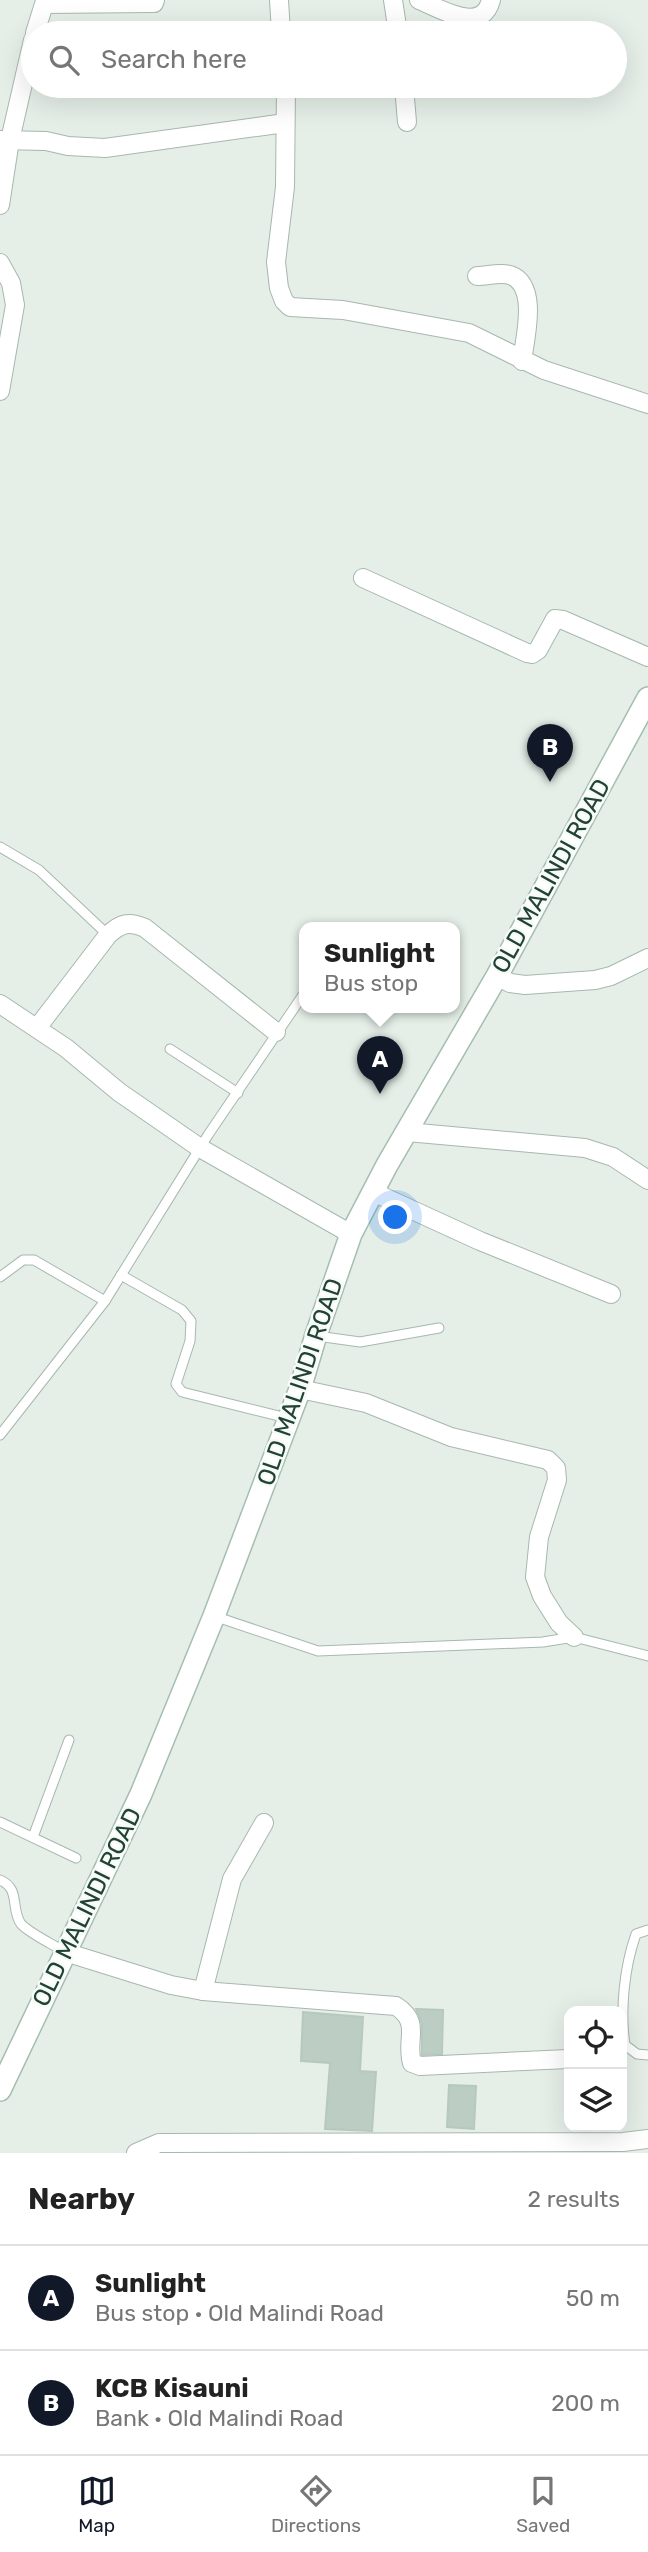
<!DOCTYPE html>
<html lang="en">
<head>
<meta charset="utf-8">
<style>
  :root { --surface:#fff; --page:#f2f2f2; --text:#222; --muted:#767676; --line:#e0e0e0; --accent:#111827 }
  body { margin:0; font-family:Rubik,sans-serif; background:var(--page); color:var(--text) }
  .controls { position:absolute; right:21px; bottom:21px; display:grid; overflow:hidden; border-radius:14px; box-shadow:0 7px 28px #0002 }
  .controls button { width:63px; height:63px; display:grid; place-items:center; padding:0; border:0; border-bottom:2px solid var(--line); background:var(--surface); color:var(--text); font:35px sans-serif }
  .you { position:absolute; left:396px; top:1218px; width:24px; height:24px; margin:-18px; border:5px solid #fff; border-radius:50%; background:#1a73e8; box-shadow:0 0 0 10px #1a73e833 }
  .badge { display:grid; place-items:center; width:46px; height:46px; border-radius:50%; background:var(--accent); color:#fff; font-size:23px; font-weight:700 }
  .pin { position:absolute; translate:-50% -58px; filter:drop-shadow(0 2px 4px #0008) }
  .pin::after { content:''; position:absolute; top:37px; width:24px; height:21px; background:inherit; clip-path:polygon(0 0,100% 0,50% 100%) }
  .popup { position:absolute; left:299px; top:922px; width:161px; height:91px; box-sizing:border-box; display:grid; place-content:center; border-radius:14px; background:var(--surface); filter:drop-shadow(0 2px 5px #0005); font-size:23px; white-space:nowrap; color:var(--muted) }
  .popup b { font-size:26px; color:var(--text) }
  .popup::after { content:''; position:absolute; left:50%; top:100%; margin-left:-14px; border:14px solid transparent; border-top-color:var(--surface) }
  .list { margin:0; padding:0; list-style:none }
  h2 { display:flex; justify-content:space-between; align-items:center; height:91px; margin:0; padding:0 28px; font-size:30px }
  h2 small { font-size:23px; font-weight:400; color:var(--muted) }
  .list li { display:grid; grid-template-columns:46px 1fr auto; gap:21px; align-items:center; box-sizing:border-box; height:105px; padding:0 28px; border-top:2px solid var(--line) }
  .list b { display:block; font-size:26px; white-space:nowrap }
  .list p { margin:0; font-size:23px; white-space:nowrap; color:var(--muted) }
  .list em { font-size:23px; font-style:normal; color:var(--muted) }
  .icon { flex:none; width:38px; height:38px; fill:none; stroke:currentColor; stroke-width:2; stroke-linecap:round; stroke-linejoin:round }
  .map { position:relative; flex:none; width:648px; height:2153px; overflow:hidden }
  .search { position:absolute; background:var(--surface); box-shadow:0 7px 28px #0002; left:21px; right:21px; top:21px; height:77px; display:flex; align-items:center; gap:18px; box-sizing:border-box; padding:0 24px; border-radius:38px; color:var(--muted); font-size:26px }
  .sheet { height:301px; background:var(--surface) }
  nav { display:flex; justify-content:space-around; align-items:center; box-sizing:border-box; height:98px; border-top:2px solid var(--line); background:var(--surface); font-size:19px; color:var(--muted) }
  nav a { display:grid; justify-items:center; gap:4px }
  nav .on { color:var(--accent) }
  .map>svg:first-child { display:block }
</style>
</head>
<body>
<div class="map">
<svg width="648" height="2153" viewBox="0 0 648 2153">
  <rect width="100%" height="100%" fill="#e5efe8"/>
  <g fill="#bccdc3" stroke="#b6c9bd" stroke-width="2">
    <path d="M 416,2009 L 443,2010 L 442,2054 L 422,2055 L 422,2024 Z"/>
    <path d="M 303,2012 L 363,2017 L 360,2071 L 376,2072 L 372,2131 L 325,2129 L 330,2063 L 301,2061 Z"/>
    <path d="M 449,2085 L 476,2086 L 474,2129 L 447,2127 Z"/>
  </g>
  <g fill="none" stroke-linecap="round" stroke-linejoin="round">
    <g stroke="#a7b8ae" stroke-width="11">
      <g id="lane">
        <path d="M 0,847 L 39,870 L 108,935"/>
        <path d="M 170,1049 L 238,1093"/>
        <path d="M 121,1275 L 182,1310 L 191,1321 L 190,1341 L 176,1384 L 182,1392 L 287,1418"/>
        <path d="M 0,1277 L 23,1260 L 34,1260 L 105,1301"/>
        <path d="M 317,1336 L 360,1342 L 439,1328"/>
        <path d="M 0,1435 L 105,1301 L 208,1135 L 305,992"/>
        <path d="M 214,1616 L 318,1651 L 543,1642 L 574,1637 L 648,1656"/>
        <path d="M 0,1822 L 76,1858"/>
        <path d="M 33,1837 L 69,1740"/>
        <path d="M 0,1880 C 21,1889 10,1908 21,1924 C 29,1933 54,1945 65,1952"/>
        <path d="M 648,1930 L 636,1934 C 624,1968 620,2011 625,2045 L 637,2054 L 648,2055"/>
      </g>
    </g>
    <g stroke="#a7b8ae" stroke-width="20">
      <g id="street">
        <path d="M 279,0 L 281,33"/>
        <path d="M 393,0 L 398,33"/>
        <path d="M 419,0 C 441,9 482,35 491,0"/>
        <path d="M 35,33 L 44,4 L 154,3 L 155,0"/>
        <path d="M 286,86 L 285,187 L 276,262 L 279,288 L 284,301 L 290,307 L 343,310 L 469,333 L 544,370 L 648,404"/>
        <path d="M 404,86 L 407,122"/>
        <path d="M 0,140 L 46,141 L 68,146 L 105,148 L 285,123"/>
        <path d="M 0,205 L 10,140 L 33,40"/>
        <path d="M 0,263 L 11,283 L 15,305 L 0,391"/>
        <path d="M 477,276 C 487,276 500,272 510,275 C 539,285 525,338 522,361"/>
        <path d="M 363,578 L 527,653 L 532,654 L 538,650 L 555,619 L 563,620 L 648,657"/>
        <path d="M 497,976 L 510,983 L 525,985 L 595,980 L 611,976 L 648,958"/>
        <path d="M 0,1004 L 66,1048 L 119,1092 L 200,1148 L 351,1234"/>
        <path d="M 37,1028 L 108,935 C 121,923 129,921 145,928 L 276,1032"/>
        <path d="M 407,1132 L 585,1148 L 613,1157 L 648,1180"/>
        <path d="M 373,1192 L 480,1241 L 611,1294"/>
        <path d="M 300,1389 L 366,1403 L 451,1437 L 548,1460 L 556,1468 L 557,1480 L 539,1537 L 535,1577 L 542,1596 L 559,1623 L 574,1637"/>
        <path d="M 65,1952 L 171,1985 L 203,1991 L 396,2006 C 422,2023 405,2039 412,2063 L 420,2066 L 568,2059"/>
        <path d="M 203,1991 L 232,1879 L 264,1823"/>
        <path d="M 136,2153 L 159,2143 L 623,2142 L 648,2139"/>
      </g>
    </g>
    <g stroke="#a5beb0" stroke-width="24">
      <path id="secondary" d="M 0,2090 L 141,1794 L 214,1616 L 300,1389 L 316,1335 L 351,1234 L 387,1165 L 497,976 L 648,698"/>
    </g>
    <use href="#lane" stroke="#fff" stroke-width="9"/>
    <use href="#street" stroke="#fff" stroke-width="18"/>
    <use href="#secondary" stroke="#fff" stroke-width="21"/>
  </g>
  <g text-anchor="middle" stroke-width="5" stroke-linejoin="round" paint-order="stroke">
    <g font-size="24" fill="#224233" stroke="#f6fbf7">
      <text transform="translate(551 876) rotate(-61)" y="8">OLD MALINDI ROAD</text>
      <text transform="translate(300 1382) rotate(-71)" y="8">OLD MALINDI ROAD</text>
      <text transform="translate(87 1907) rotate(-64)" y="8">OLD MALINDI ROAD</text>
    </g>
  </g>
</svg>
<div class="controls">
<button><svg class="icon" aria-label="locate" viewBox="0 0 24 24"><circle cx="12" cy="12" r="6"/><path d="M12 2v4M12 18v4M2 12h4M18 12h4"/></svg></button>
<button><svg class="icon" aria-label="layers" viewBox="0 0 24 24"><path d="M12 4l9 5-9 5-9-5zM3 14l9 5 9-5"/></svg></button>
</div>
<div class="you"></div>
<div class="pin badge" style="left:380px;top:1094px">A</div>
<div class="popup"><b>Sunlight</b>Bus stop</div>
<div class="pin badge" style="left:550px;top:782px">B</div>
<div class="search"><svg class="icon" aria-label="search" viewBox="0 0 24 24"><circle cx="10" cy="10" r="6"/><path d="M15 15l6 6"/></svg>Search here</div>
</div>
<section class="sheet">
<h2>Nearby<small>2 results</small></h2>
<ul class="list">
<li><span class="badge">A</span><div><b>Sunlight</b><p>Bus stop · Old Malindi Road</p></div><em>50 m</em></li>
<li><span class="badge">B</span><div><b>KCB Kisauni</b><p>Bank · Old Malindi Road</p></div><em>200 m</em></li>
</ul>
</section>
<nav>
<a class="on"><svg class="icon" aria-label="map" viewBox="0 0 24 24"><path d="M3 6l6-2 6 2 6-2v14l-6 2-6-2-6 2zM9 4v14M15 6v14"/></svg>Map</a>
<a><svg class="icon" aria-label="directions" viewBox="0 0 24 24"><path d="M12 3l9 9-9 9-9-9zM9 14v-3h6M13 9l2 2-2 2"/></svg>Directions</a>
<a><svg class="icon" aria-label="saved" viewBox="0 0 24 24"><path d="M7 4h10v16l-5-4-5 4z"/></svg>Saved</a>
</nav>
</body>
</html>
